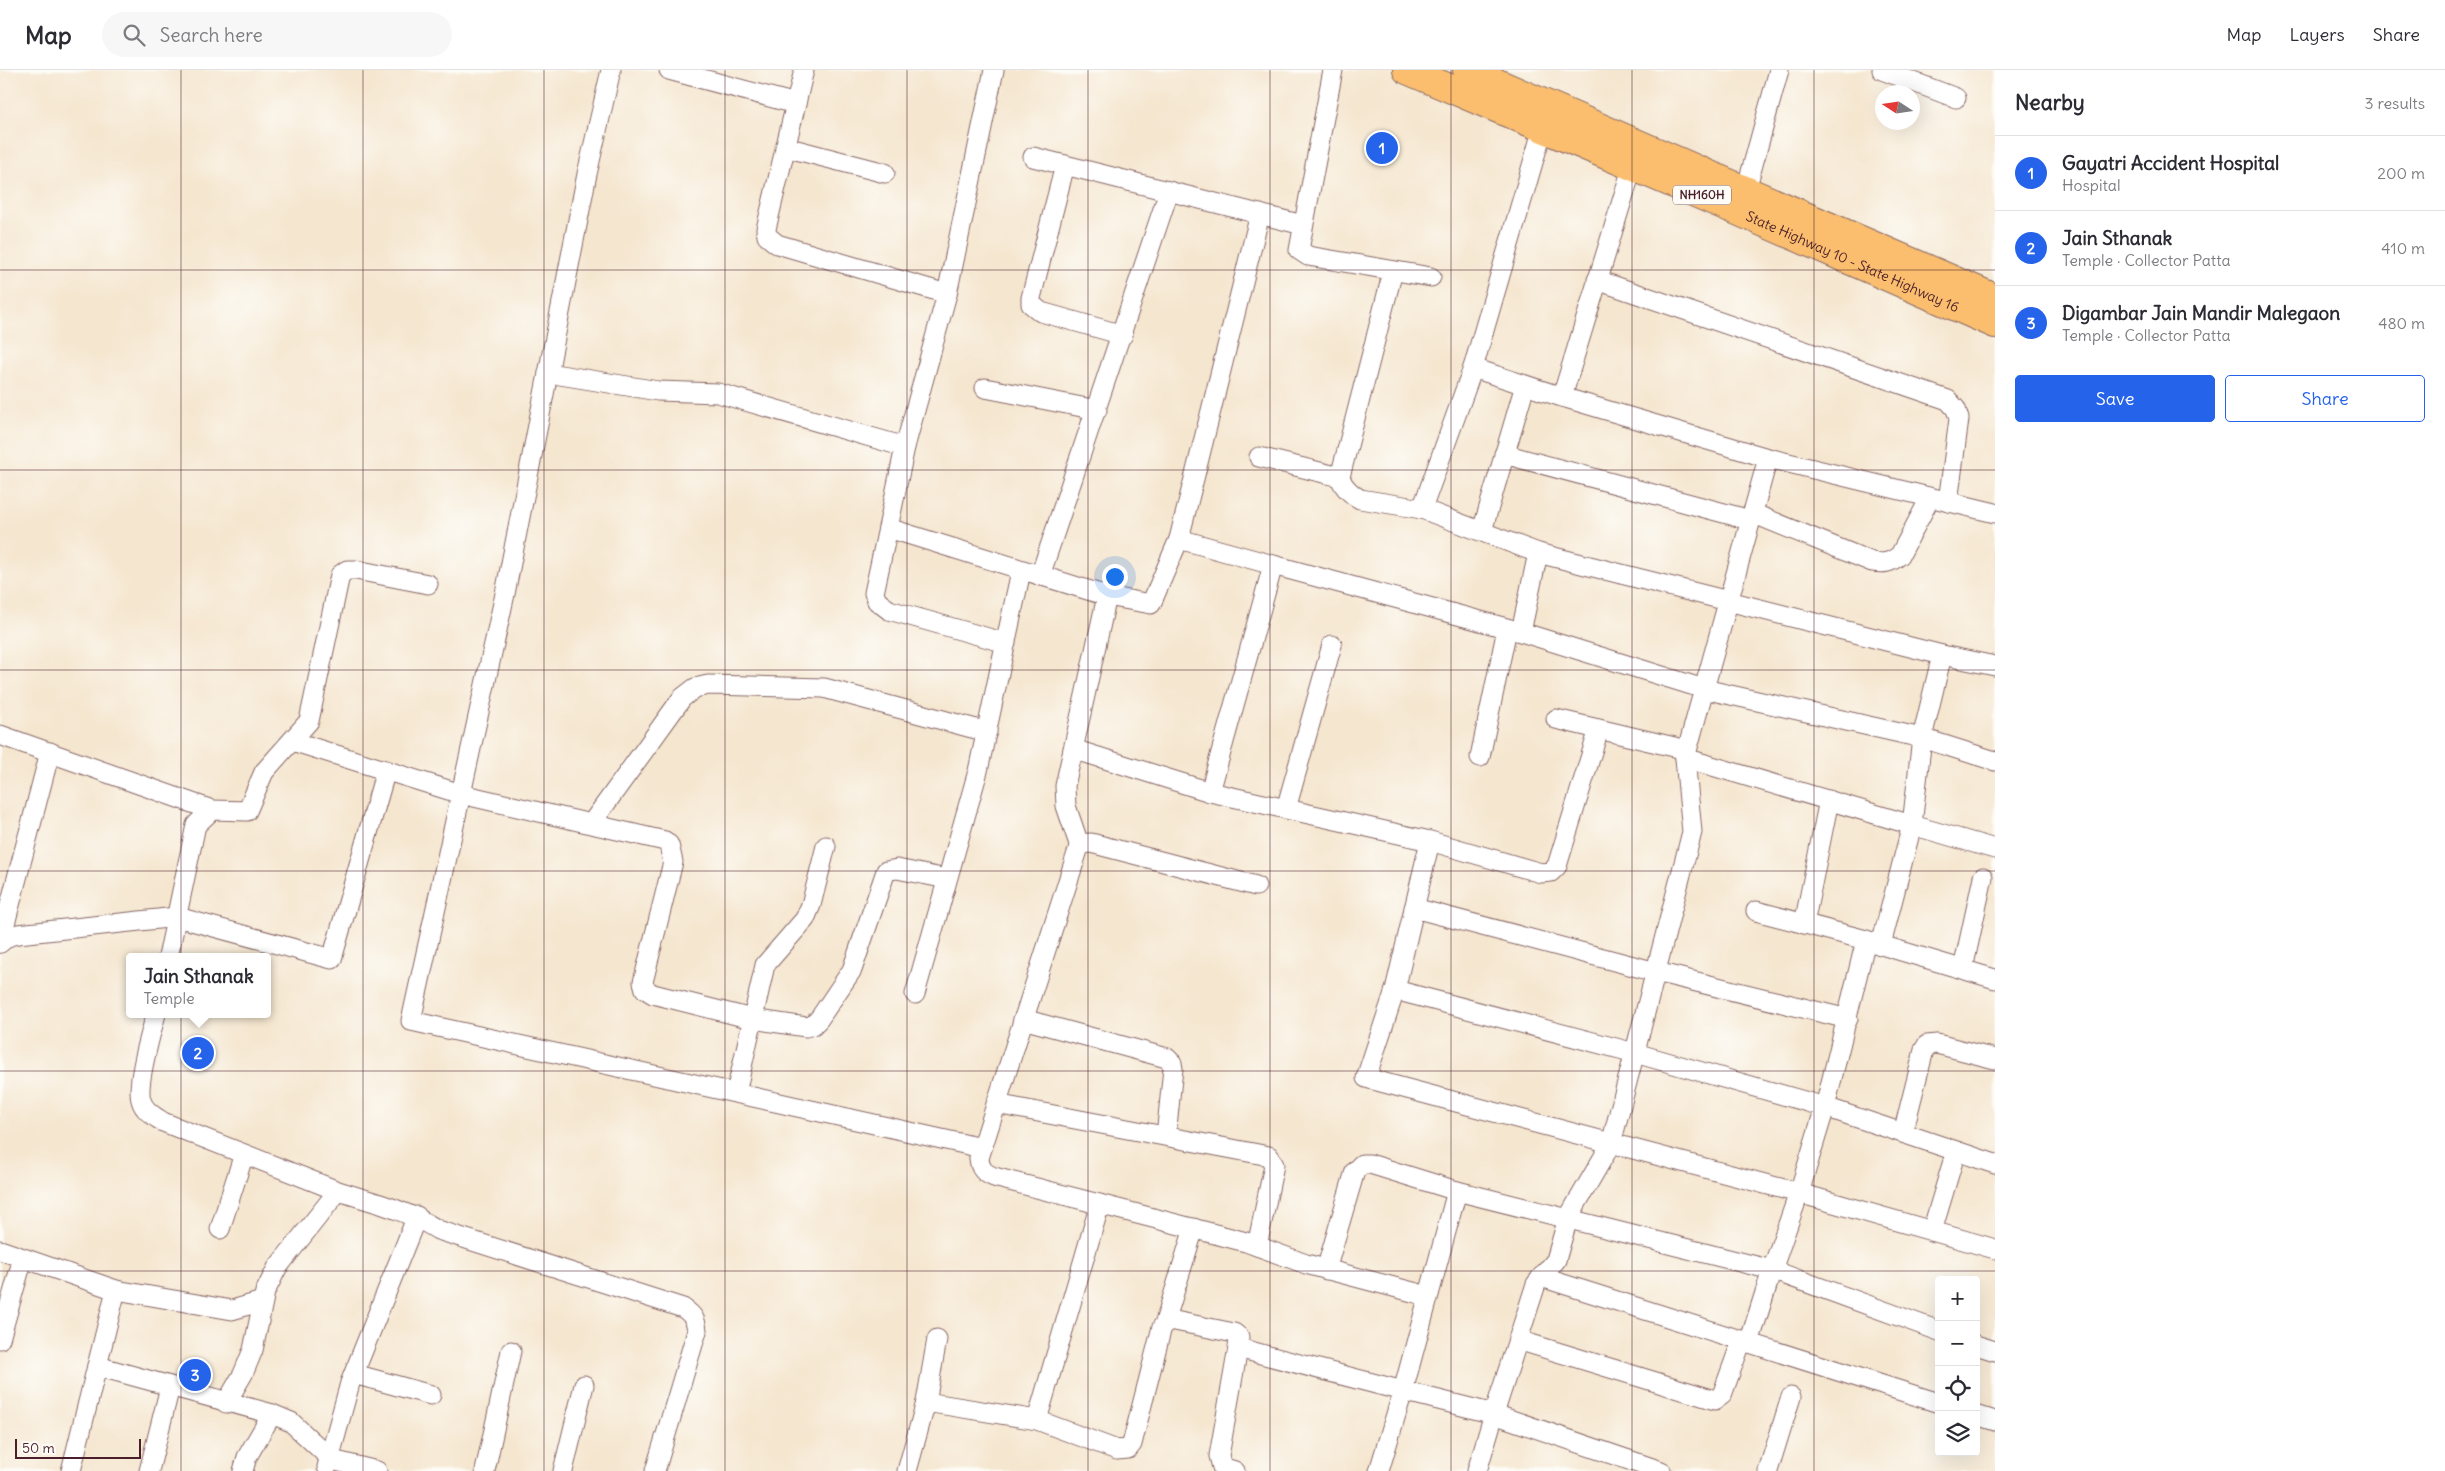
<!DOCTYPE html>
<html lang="en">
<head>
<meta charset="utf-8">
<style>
  :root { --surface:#fff; --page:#f7f7f7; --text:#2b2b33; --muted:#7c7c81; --line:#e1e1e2; --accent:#2563eb }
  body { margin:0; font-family:Delius,sans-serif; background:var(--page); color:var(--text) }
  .controls { position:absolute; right:15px; bottom:15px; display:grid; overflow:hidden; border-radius:5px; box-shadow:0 5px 20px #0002 }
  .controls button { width:45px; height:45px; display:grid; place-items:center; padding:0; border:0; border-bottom:1px solid var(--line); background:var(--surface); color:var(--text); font:25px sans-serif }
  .compass { position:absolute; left:1875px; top:15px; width:45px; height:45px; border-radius:50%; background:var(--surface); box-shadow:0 5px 20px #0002; rotate:282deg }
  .scale { position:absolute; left:15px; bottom:12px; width:126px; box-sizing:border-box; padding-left:5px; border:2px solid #4a1f2b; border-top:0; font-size:14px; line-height:18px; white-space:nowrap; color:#4a1f2b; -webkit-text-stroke:4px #fdfcf7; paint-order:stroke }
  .you { position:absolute; left:1114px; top:506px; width:18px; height:18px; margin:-12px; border:4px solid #fff; border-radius:50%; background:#1a73e8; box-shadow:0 0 0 8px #1a73e833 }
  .badge { display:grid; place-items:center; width:32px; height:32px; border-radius:50%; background:var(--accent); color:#fff; font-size:16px; font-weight:700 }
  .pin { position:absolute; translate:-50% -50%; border:2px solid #fff; box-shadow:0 1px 5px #0006 }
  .popup { position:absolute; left:126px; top:883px; width:145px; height:65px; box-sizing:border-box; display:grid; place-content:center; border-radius:5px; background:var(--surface); filter:drop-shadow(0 1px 4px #0005); font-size:16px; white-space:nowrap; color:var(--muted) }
  .popup b { font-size:19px; color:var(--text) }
  .popup::after { content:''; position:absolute; left:50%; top:100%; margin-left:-10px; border:10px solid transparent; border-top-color:var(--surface) }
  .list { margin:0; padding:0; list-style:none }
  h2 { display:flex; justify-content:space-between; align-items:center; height:65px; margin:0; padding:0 20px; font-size:21px }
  h2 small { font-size:16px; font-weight:400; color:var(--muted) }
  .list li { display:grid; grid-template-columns:32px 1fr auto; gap:15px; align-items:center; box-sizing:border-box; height:75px; padding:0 20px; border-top:1px solid var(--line) }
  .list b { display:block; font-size:19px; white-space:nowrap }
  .list p { margin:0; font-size:16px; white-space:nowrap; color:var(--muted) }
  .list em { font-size:16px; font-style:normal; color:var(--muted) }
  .actions { display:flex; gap:10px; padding:15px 20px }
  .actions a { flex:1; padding:11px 0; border:1px solid var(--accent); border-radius:5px; text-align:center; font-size:18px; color:var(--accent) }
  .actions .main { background:var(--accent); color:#fff }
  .icon { flex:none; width:28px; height:28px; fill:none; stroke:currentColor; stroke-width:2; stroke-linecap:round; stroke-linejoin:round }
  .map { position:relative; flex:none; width:1995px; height:1401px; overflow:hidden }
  header { display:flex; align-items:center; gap:30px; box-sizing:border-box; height:70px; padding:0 25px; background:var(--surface); border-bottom:1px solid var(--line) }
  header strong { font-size:24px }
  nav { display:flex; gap:28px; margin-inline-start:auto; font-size:18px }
  .search { width:350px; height:45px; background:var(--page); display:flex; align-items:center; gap:12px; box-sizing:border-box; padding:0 18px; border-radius:28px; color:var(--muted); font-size:19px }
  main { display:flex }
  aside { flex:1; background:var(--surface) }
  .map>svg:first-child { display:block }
</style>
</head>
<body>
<header>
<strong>Map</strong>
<div class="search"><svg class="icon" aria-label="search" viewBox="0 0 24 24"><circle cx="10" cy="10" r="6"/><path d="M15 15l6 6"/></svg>Search here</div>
<nav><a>Map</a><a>Layers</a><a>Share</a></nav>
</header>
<main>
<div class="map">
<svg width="1995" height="1401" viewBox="0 0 1995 1401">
  <rect width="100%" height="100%" fill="#fdfcf7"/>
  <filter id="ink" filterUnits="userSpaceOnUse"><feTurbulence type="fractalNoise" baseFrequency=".02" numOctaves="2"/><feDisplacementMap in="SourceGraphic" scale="10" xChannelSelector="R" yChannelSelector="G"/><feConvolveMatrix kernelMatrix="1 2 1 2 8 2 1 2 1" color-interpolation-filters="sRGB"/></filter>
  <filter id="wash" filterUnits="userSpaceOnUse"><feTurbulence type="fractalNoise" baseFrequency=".0096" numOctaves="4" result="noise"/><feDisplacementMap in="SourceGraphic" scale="20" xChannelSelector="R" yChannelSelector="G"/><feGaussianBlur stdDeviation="1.12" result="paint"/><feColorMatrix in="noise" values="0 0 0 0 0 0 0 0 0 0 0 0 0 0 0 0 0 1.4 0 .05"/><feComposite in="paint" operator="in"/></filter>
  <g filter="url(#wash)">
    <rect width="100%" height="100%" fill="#f5e6cf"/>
  </g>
  <g filter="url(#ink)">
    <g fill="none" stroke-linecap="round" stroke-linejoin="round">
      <g stroke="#866564" stroke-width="21">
        <g id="street">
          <path d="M 611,0 L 587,104 L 505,524 L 411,951 L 982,1078"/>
          <path d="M 669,0 L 796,34"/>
          <path d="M 804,0 L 766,159 L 767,166 L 777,174 L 947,224"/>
          <path d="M 994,0 L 947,224 L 905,377 L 888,458 L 1107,526 L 1151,534 L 1179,469 L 1273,495"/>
          <path d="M 1333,0 L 1299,180 L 1308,186 L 1431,207"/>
          <path d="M 1882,0 L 1956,28"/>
          <path d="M 785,77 L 885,103"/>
          <path d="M 1636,85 L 1562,327 L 1768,388 L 1704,619 L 1922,668 L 1912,755 L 1685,688"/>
          <path d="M 1033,87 L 1303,155"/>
          <path d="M 1065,95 L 1031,228 L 1031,234 L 1041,242 L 1123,265"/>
          <path d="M 1746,120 L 1779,0"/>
          <path d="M 1393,201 L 1340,407 C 1343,417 1351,424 1360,429 L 1422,439"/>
          <path d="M 1597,210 L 1948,330 L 1956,339 L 1959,349 L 1948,432"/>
          <path d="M 1473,298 L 1543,58"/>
          <path d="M 548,303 L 658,321 L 718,323 L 905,377"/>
          <path d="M 985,318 L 1097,340"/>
          <path d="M 1504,384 L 1750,450"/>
          <path d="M 1259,387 L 1340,407"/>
          <path d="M 1768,388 L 1995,443"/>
          <path d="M 1752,443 L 1872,492 C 1884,494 1890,493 1900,485 L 1930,428"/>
          <path d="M 888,458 L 874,523 L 877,531 L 889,540 L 1006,573"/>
          <path d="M 1482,461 L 1525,315"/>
          <path d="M 1179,469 L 1260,144"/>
          <path d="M 1538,483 L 1942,585 L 1922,668 L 1995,691"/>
          <path d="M 1040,506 L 1169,121"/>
          <path d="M 1107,526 L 1065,716 L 1066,736 L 1079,774 L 1078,780 L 979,1088 C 980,1099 984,1103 994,1107 L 1246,1172 L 1306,1194 L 1428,1226"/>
          <path d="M 1521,562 L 1538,483 L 1422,439 L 1473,298 L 1562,327"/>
          <path d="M 1942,585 L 1995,596"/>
          <path d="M 1556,649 L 1687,680"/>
          <path d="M 0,665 L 212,740"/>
          <path d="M 292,671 L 461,724 L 665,771 L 669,775 L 673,792 L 643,912 L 645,919 L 653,924 L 752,949 L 806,957 L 813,955 L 819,949 L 852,900 L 886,801 L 897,799 L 947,809"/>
          <path d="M 1073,679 L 1210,722"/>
          <path d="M 1480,687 L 1507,559"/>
          <path d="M 1286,739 L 1332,575"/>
          <path d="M 591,754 L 682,628 L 695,618 L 708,615 L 824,618 L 987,662"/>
          <path d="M 1430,771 L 1541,803 L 1551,802 L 1557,796 L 1599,659"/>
          <path d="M 1079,774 L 1091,773 L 1256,816"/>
          <path d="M 1995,779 L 1912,755 L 1881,875 L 1995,909"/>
          <path d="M 1414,838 L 1656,902 L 1848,949"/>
          <path d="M 1756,841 L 1866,870"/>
          <path d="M 1804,854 L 1829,730"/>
          <path d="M 0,873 L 9,866 L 18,864 L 177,847 L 332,889 L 386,700"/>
          <path d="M 0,873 L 50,682"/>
          <path d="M 1881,875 L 1866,870 L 1825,1037 L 1995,1094"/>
          <path d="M 168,887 L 196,755 L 212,740 L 247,741 L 264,702 L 309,651 L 340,505 L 347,500 L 356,500 L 428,514"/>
          <path d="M 1963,899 L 1983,807"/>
          <path d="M 915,924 L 978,701 L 1021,501"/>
          <path d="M 156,944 C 151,963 136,1013 141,1030 C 144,1041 154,1046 163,1052 L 338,1121"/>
          <path d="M 1023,949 L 1167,988 L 1172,993 L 1173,999 L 1166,1066"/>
          <path d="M 736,1023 L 765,895 L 805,849 L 811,835 L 826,776"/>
          <path d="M 996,1034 L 1269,1086 L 1274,1095 L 1257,1176"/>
          <path d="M 1903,1063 L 1924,980 L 1927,975 L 1937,974 L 1995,989"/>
          <path d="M 220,1159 L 244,1084"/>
          <path d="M 1932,1161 L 1956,1081"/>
          <path d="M 0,1180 L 116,1220 L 97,1296 L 272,1344 L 291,1352 L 332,1390 L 377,1401"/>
          <path d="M 1326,1200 L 1355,1101 L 1362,1094 L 1370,1094 L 1457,1121 L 1772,1200 L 1799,1123 L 1825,1037 L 1635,983 L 1395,920 L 1366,1008 L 1799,1123 L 1995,1179"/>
          <path d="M 1541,1207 L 1939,1333"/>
          <path d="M 116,1220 L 232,1240 L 262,1231"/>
          <path d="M 1165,1252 L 1194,1158"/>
          <path d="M 0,1269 L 23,1188"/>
          <path d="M 1518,1270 L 1715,1330 L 1722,1325 L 1742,1270"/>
          <path d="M 1749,1273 L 1772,1200 L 1939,1261"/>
          <path d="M 1976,1275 L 1995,1281"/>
          <path d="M 354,1304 L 431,1325"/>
          <path d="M 926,1332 L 1037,1350 L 1117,1380 L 1128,1379 L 1132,1374 L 1162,1257 L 1170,1250 L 1234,1263 L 1239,1267 L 1238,1278 L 1403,1321 L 1457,1121"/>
          <path d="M 226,1333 L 243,1304 L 253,1280 L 265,1222 L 277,1198 L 338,1121 C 373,1132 407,1140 438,1160 L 683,1238 C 693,1245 696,1249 697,1261 L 655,1401"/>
          <path d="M 1976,1345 L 1995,1351"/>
          <path d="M 1037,1350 L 1100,1134"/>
          <path d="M 327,1397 L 350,1313 L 417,1146"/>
          <path d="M 71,1401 L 97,1296"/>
          <path d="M 149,1401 L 170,1317"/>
          <path d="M 243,1401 L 247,1387 L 272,1344"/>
          <path d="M 485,1401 L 511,1281"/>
          <path d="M 563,1401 L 584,1315"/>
          <path d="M 907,1401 L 926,1332 L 937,1269"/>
          <path d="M 1235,1401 L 1222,1397 L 1219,1386 L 1238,1278"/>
          <path d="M 1379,1401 L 1403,1321 L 1494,1344 L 1536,1214 L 1556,1190 L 1568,1148 L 1611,1074 L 1692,762 L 1685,688 L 1704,619 L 1521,562 L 1273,495 L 1210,722 L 1430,771 L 1395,920"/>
          <path d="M 1477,1401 L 1494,1344 L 1661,1401"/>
          <path d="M 1768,1401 L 1791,1327"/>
        </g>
      </g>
      <g stroke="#866564" stroke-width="30">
        <g id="highway">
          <path id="s1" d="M 1407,0 L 1735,140 L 1995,254"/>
          <path d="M 1467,0 L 1995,228"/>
        </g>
      </g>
      <use href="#street" stroke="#fff" stroke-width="19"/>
      <use href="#highway" stroke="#fabe6e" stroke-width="28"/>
    </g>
  </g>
  <path fill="none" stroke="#4a1f2b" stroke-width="1" stroke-opacity="0.55" d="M 181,0 L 181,1401M 363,0 L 363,1401M 544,0 L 544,1401M 725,0 L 725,1401M 907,0 L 907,1401M 1088,0 L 1088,1401M 1270,0 L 1270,1401M 1451,0 L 1451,1401M 1632,0 L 1632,1401M 1814,0 L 1814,1401M 0,200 L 1995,200M 0,400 L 1995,400M 0,600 L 1995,600M 0,801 L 1995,801M 0,1001 L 1995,1001M 0,1201 L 1995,1201"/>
  <g text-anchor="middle" stroke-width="4.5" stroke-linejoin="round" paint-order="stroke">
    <rect fill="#fdfcf7" stroke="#806168" stroke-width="1" x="1673" y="115.5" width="58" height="19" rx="4"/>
    <g font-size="12" font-weight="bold" fill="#4a1f2b">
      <text x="1702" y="129">NH160H</text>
    </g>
    <g font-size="14" fill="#4a1f2b" stroke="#fdfcf7">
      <text dy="5" stroke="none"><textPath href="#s1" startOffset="485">State Highway 10 - State Highway 16</textPath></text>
    </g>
  </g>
</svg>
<div class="controls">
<button>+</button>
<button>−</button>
<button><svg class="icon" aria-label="locate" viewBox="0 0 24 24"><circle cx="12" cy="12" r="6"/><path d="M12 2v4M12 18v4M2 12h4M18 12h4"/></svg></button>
<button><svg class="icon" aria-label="layers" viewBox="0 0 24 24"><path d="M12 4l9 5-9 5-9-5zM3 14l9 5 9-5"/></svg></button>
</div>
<svg class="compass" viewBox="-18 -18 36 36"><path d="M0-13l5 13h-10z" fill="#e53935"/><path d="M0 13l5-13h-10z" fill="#7c7c81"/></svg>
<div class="scale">50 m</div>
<div class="you"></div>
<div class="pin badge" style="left:1382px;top:78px">1</div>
<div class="pin badge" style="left:198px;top:983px">2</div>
<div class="popup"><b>Jain Sthanak</b>Temple</div>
<div class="pin badge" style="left:195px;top:1305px">3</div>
</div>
<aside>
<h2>Nearby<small>3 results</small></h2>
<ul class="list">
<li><span class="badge">1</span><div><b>Gayatri Accident Hospital</b><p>Hospital</p></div><em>200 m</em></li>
<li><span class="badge">2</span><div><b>Jain Sthanak</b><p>Temple · Collector Patta</p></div><em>410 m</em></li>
<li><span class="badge">3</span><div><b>Digambar Jain Mandir Malegaon</b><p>Temple · Collector Patta</p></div><em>480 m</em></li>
</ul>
<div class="actions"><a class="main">Save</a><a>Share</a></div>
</aside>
</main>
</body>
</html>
